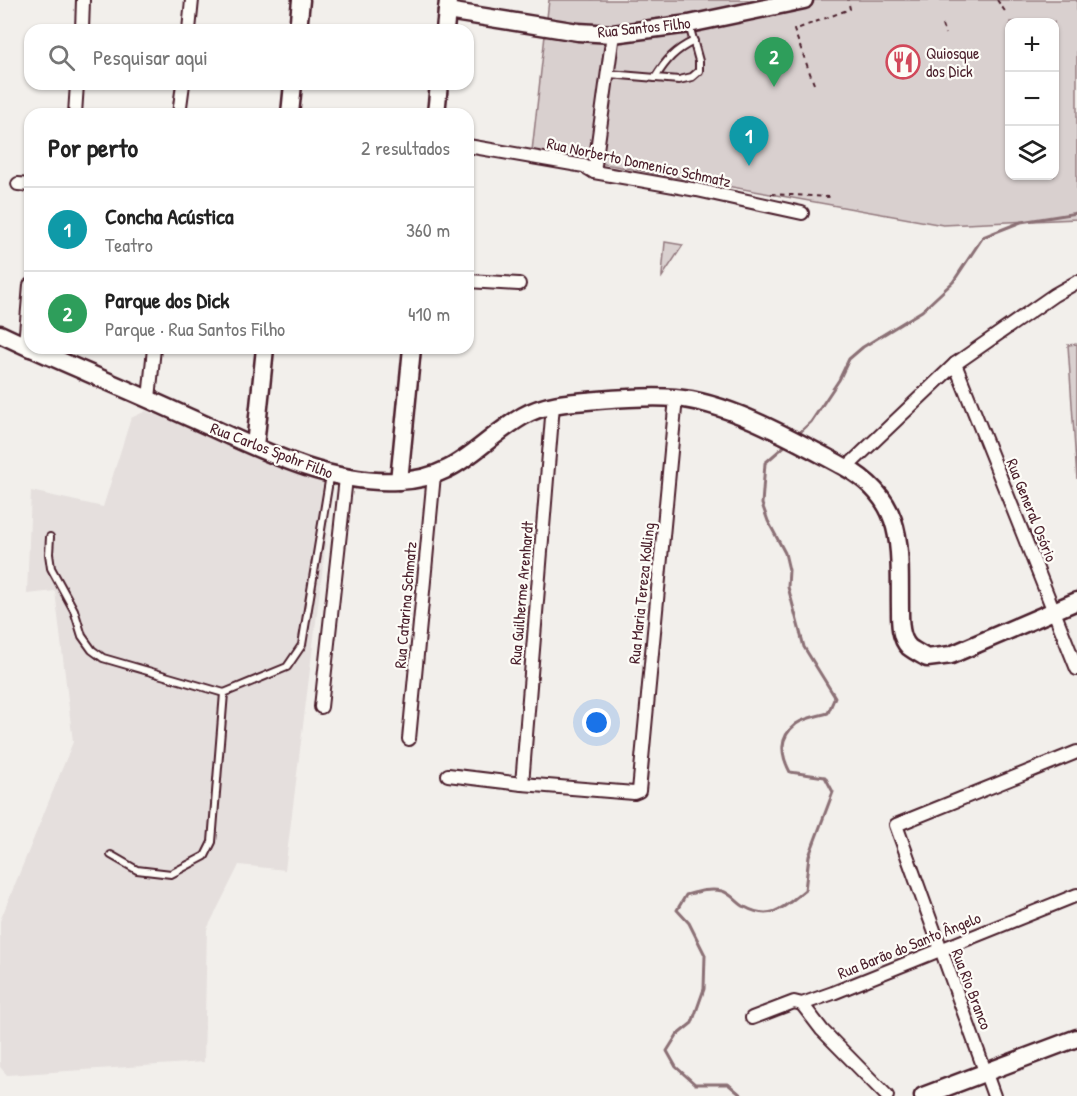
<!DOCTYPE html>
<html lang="pt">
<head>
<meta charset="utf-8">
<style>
  :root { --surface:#fff; --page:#f6f6f6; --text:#222; --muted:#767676; --line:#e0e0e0; --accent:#d1495b }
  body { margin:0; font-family:"Patrick Hand",sans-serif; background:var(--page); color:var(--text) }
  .controls { position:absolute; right:18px; top:18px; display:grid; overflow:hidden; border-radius:12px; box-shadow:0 2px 4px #0004 }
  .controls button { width:54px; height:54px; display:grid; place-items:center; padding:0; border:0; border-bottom:2px solid var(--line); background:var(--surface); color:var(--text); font:30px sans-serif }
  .you { position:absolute; left:597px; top:723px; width:21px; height:21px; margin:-15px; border:4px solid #fff; border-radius:50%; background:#1a73e8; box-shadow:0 0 0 9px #1a73e833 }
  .badge { display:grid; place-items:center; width:39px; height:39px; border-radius:50%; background:var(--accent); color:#fff; font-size:20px; font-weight:700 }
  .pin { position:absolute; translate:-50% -50px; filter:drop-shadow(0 2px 3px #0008) }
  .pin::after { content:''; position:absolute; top:32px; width:21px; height:18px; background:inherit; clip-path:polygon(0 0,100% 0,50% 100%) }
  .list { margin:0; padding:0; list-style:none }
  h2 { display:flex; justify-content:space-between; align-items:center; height:78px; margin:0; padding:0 24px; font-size:26px }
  h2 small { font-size:20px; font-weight:400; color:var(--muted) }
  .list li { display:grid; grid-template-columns:39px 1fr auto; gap:18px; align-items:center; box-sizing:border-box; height:84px; padding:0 24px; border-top:2px solid var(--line) }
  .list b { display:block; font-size:22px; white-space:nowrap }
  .list p { margin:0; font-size:20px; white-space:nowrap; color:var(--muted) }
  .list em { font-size:20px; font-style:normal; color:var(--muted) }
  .icon { flex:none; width:33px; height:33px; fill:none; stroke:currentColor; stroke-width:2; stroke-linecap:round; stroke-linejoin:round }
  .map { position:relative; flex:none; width:1077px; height:1096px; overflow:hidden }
  .search { position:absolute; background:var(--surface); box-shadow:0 2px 4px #0004; left:24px; top:24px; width:450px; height:66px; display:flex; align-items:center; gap:15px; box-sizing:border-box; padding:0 21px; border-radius:18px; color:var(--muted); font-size:22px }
  .panel { position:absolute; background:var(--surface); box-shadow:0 2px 4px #0004; left:24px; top:108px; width:450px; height:246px; border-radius:18px }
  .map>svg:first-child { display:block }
</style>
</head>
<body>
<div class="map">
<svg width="1077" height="1096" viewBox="0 0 1077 1096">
  <rect width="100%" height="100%" fill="#f2efeb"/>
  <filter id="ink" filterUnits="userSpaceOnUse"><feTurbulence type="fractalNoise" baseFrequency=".0167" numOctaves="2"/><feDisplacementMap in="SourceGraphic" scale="12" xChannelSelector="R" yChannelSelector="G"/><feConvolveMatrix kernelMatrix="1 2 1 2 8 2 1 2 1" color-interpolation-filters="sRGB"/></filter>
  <g filter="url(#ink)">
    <path fill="#e5dfdd" d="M 146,411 L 333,485 L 285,870 L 239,865 L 207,929 L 204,1062 L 7,1075 L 0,1067 L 0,921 L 73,742 L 55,591 L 27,594 L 31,491 L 103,507 L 131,418 Z"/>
    <g fill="#d9d0cf" stroke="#92787d" stroke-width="1.5" fill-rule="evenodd">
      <path d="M 549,0 L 1077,0 L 1077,219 L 943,225 L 532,151 ZM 1010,22 L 1054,22 L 1054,176 L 1010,176 Z"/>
      <path d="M 665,242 L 683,245 L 662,277 L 662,275 Z"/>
      <path d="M 1077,344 L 1077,479 L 1068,345 Z"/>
    </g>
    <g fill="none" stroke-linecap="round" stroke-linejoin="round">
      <g stroke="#8b6f75" stroke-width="3">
        <path d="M 797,435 L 811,422 L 839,380 L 849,359 L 863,347 L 922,311 L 953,282 L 983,237 L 1021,222 L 1077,213"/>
        <path d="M 742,1096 L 728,1084 L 695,1084 L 676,1067 L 667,1051 L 677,1035 L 692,1023 L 704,989 L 705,955 L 689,923 L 677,910 L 686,895 C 697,892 710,888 722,891 C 731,893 737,903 745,907 C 772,922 785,906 805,890 L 809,856 L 833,792 L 825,777 L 790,772 C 781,755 778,738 796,724 C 804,718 818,716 828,713 L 835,697 L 804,647 L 788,587 L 789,570 L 785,553 L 768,521 L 762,504 L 765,463 L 788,443"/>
      </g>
      <g stroke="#4a1f2b" stroke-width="10">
        <g id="lane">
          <path d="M 609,74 L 679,80 L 692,77 L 699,71 L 699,61 L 689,25"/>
          <path d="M 655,78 C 666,60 675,50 694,41"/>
          <path d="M 50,537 L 49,554 L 51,568 L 74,610 L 82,636 L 92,650 L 103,658 L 224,693 L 287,667 L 302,645 L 330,475"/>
          <path d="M 111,855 L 137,870 L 171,874 L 205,856 L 212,842 L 224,693"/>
        </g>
      </g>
      <g stroke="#4a1f2b" stroke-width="16">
        <g id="street">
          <path d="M 82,30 L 83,0"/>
          <path d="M 189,30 L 192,0"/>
          <path d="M 75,114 L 77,84"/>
          <path d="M 179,114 L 183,84"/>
          <path d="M 468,146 L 584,166 L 594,172 L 697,190 L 802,213"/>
          <path d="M 594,172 L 613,34"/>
          <path d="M 18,184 L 30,185"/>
          <path d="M 468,281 L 519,284"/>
          <path d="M 25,345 L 30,285"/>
          <path d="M 955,364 L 1077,669"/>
          <path d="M 149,399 L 154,348"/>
          <path d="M 846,468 L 955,364 L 1054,295 L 1077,282"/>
          <path d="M 321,707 L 346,478"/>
          <path d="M 409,739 L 434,475"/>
          <path d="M 448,775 L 522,784 L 634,793 L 639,791 L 676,398"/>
          <path d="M 522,784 L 553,405"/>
          <path d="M 802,1004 L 822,1030 L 887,1096"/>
          <path d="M 752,1018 L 794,1002 L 802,1004 L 833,993 L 1077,895"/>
          <path d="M 994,1096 L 896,825 L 1077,752"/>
        </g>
      </g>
      <g stroke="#4a1f2b" stroke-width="21">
        <g id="secondary">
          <path d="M 447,11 L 578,32 L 613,34 L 689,24 L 804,0"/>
          <path d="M 298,30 L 301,0"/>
          <path d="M 445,30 L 448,1"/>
          <path d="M 290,114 L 293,84"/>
          <path d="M 436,114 L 439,84"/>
          <path d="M 0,334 L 30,348"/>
          <path d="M 31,348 C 83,371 136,393 188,417 C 254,446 324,485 398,481 C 458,479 477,443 523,416 C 546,403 572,402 598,400 C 623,398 650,396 675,398 C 729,402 796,441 843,466 C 907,501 899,547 900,610 C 900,622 900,638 909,647 C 914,651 922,655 927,658 L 951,655 L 1077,601"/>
          <path d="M 255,446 L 265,348"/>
          <path d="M 399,481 L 412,348"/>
          <path d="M 923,1096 L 1077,1038"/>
        </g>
      </g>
      <g stroke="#4a1f2b" stroke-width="2" stroke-dasharray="4.5 4.5" stroke-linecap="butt">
        <path d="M 997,0 L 1007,14"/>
        <path d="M 942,25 L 945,34"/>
        <path d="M 814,84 L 794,30 L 850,9 L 848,0"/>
        <path d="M 771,194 L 831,197"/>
      </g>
      <use href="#lane" stroke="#fdfcf7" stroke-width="6"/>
      <use href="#street" stroke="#fdfcf7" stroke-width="12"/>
      <use href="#secondary" stroke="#fdfcf7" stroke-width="16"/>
    </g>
  </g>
  <defs>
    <g id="restaurant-ring" transform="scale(1.725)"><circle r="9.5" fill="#fdfcf7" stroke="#d1495b" stroke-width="1.5"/><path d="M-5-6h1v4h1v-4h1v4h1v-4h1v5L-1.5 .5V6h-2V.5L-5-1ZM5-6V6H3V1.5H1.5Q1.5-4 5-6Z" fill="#d1495b"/></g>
  </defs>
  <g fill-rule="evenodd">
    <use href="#restaurant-ring" x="903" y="62"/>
  </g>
  <g text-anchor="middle" stroke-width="4.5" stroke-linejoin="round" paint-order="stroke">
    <g font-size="16" fill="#4a1f2b" stroke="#fdfcf7">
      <text transform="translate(644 27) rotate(-6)" y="6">Rua Santos Filho</text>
      <text transform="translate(639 162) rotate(12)" y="6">Rua Norberto Domenico Schmatz</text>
      <text transform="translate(272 450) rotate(21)" y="6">Rua Carlos Spohr Filho</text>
      <text transform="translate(1032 510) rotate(68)" y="6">Rua General Osório</text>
      <text transform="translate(521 593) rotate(-85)" y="6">Rua Guilherme Arenhardt</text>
      <text transform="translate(641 593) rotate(-84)" y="6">Rua Maria Tereza Kolling</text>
      <text transform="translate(405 605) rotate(-85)" y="6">Rua Catarina Schmatz</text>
      <text transform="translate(909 945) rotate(-22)" y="6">Rua Barão do Santo Ângelo</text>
      <text transform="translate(972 989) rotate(69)" y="6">Rua Rio Branco</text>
    </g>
    <g font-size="16" fill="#4a1f2b" stroke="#fdfcf7" text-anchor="start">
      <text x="926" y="59">Quiosque<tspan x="926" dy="18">dos Dick</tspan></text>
    </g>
  </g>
</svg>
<div class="controls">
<button>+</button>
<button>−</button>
<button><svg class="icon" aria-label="layers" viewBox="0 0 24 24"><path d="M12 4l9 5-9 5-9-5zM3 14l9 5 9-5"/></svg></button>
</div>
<div class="you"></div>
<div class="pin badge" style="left:749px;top:166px;background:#0f9aa8">1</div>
<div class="pin badge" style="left:774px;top:87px;background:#2e9e5b">2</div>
<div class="search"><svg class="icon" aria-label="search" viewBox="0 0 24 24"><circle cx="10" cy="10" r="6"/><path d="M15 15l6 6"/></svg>Pesquisar aqui</div>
<section class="panel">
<h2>Por perto<small>2 resultados</small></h2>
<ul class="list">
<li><span class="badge" style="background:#0f9aa8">1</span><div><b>Concha Acústica</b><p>Teatro</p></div><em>360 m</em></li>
<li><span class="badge" style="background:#2e9e5b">2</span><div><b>Parque dos Dick</b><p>Parque · Rua Santos Filho</p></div><em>410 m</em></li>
</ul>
</section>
</div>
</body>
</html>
